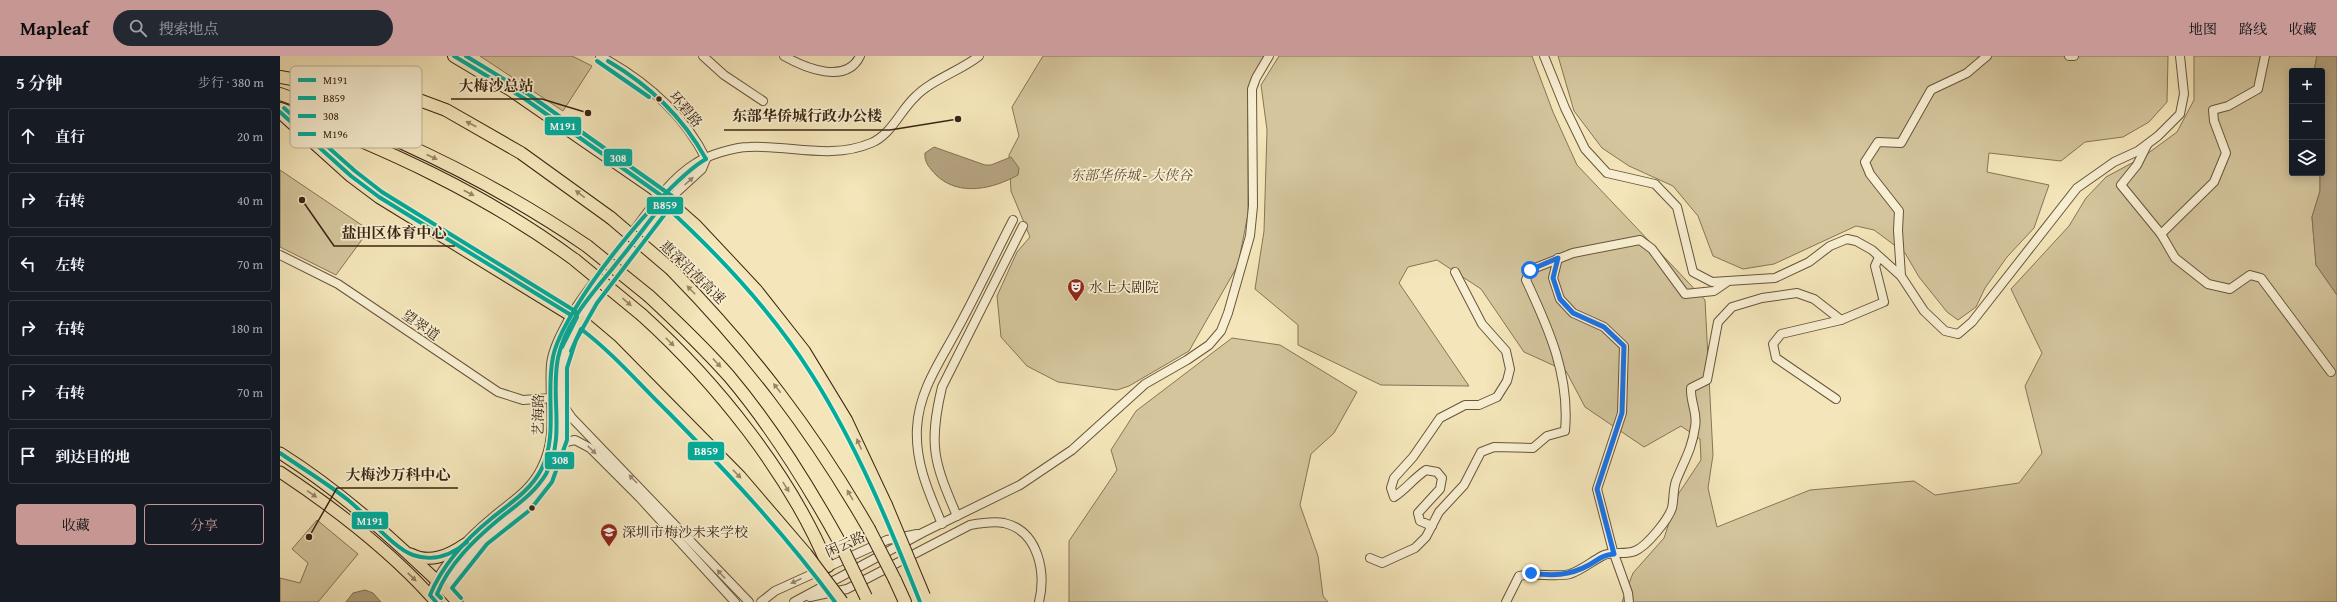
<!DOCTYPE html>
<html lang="zh">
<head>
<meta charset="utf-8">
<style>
  :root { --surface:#171b24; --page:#242831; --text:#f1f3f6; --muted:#9ea1a6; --line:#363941; --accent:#c59692 }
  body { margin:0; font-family:"Gentium Book Plus","Noto Serif SC",serif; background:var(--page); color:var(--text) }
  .controls { position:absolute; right:12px; top:12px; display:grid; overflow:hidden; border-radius:4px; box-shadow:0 2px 10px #0003 }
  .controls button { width:36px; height:36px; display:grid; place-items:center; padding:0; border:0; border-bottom:1px solid var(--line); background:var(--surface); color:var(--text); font:20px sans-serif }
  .stop { position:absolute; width:12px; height:12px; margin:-9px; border:3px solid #1a73e8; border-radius:50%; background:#fff }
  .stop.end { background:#1a73e8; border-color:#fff; box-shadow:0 1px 4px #0008 }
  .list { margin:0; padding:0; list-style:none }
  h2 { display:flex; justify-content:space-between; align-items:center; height:52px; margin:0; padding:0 16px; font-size:17px }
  h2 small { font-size:13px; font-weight:400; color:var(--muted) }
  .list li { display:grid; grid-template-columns:26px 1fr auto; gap:12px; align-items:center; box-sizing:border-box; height:56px; margin:0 8px 8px; padding:0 8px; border:1px solid var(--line); border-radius:4px }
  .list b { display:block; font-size:15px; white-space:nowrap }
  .list em { font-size:13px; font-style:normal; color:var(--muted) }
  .actions { display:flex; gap:8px; padding:12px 16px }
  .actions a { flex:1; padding:9px 0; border:1px solid var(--accent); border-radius:4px; text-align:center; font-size:14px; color:var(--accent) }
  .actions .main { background:var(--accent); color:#111 }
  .icon { flex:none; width:22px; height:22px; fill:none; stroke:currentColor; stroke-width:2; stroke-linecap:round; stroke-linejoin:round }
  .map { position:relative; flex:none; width:2057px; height:546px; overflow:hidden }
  header { display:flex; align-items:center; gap:24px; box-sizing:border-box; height:56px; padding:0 20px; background:var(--accent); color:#111 }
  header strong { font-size:19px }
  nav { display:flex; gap:22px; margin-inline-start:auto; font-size:14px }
  .search { width:280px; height:36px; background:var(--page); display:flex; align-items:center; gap:10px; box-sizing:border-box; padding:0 14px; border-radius:22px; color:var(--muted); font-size:15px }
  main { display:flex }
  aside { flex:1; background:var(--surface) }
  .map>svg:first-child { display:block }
</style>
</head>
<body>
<header>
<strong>Mapleaf</strong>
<div class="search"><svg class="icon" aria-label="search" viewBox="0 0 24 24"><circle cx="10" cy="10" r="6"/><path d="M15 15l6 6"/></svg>搜索地点</div>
<nav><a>地图</a><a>路线</a><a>收藏</a></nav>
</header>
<main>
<aside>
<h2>5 分钟<small>步行 · 380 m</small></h2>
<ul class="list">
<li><svg class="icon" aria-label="ahead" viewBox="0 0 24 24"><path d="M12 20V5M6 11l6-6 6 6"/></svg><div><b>直行</b></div><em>20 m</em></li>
<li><svg class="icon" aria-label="right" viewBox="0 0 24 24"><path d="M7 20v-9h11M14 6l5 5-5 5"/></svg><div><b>右转</b></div><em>40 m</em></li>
<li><svg class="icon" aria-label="left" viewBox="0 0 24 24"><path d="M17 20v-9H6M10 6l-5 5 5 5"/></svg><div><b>左转</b></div><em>70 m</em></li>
<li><svg class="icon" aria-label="right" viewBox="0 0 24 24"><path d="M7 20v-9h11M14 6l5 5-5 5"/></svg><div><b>右转</b></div><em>180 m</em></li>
<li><svg class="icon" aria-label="right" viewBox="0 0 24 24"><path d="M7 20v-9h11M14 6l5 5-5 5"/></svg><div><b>右转</b></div><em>70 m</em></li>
<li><svg class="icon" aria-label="arrive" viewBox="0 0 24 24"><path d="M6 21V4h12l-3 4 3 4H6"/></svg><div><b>到达目的地</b></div></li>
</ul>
<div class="actions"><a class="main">收藏</a><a>分享</a></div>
</aside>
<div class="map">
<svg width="2057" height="546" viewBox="0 0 2057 546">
  <rect width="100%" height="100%" fill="#f4e6ba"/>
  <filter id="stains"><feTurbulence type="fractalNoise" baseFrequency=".005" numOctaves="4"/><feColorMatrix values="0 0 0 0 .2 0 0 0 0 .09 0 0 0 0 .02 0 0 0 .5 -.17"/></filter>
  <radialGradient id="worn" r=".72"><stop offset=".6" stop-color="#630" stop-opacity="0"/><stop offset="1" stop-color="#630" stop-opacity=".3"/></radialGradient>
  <g fill="#d4c59d" stroke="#877558">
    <path d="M 200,0 L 292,0 L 312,10 L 283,55 Z"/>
    <path d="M 763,0 L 988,0 L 968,33 L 968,158 L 958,209 L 909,295 L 849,330 L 837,334 L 778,326 L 747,310 L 721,281 L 717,240 L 737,196 L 750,181 L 731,135 L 729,99 L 739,80 L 732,51 Z"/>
    <path d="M 999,0 L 1252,0 L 1273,56 L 1297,109 L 1425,244 L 1433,399 L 1428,432 L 1437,471 L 1530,434 L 1634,425 L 1655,439 L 1739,427 L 1762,397 L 1745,330 L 1762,297 L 1731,233 L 1789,170 L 1806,142 L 1826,121 L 1863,101 L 1897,76 L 1914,44 L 1914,0 L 2037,0 L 2034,15 L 2012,15 L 2012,117 L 2040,117 L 2040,135 L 2032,161 L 2036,209 L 2057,239 L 2057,546 L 1342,546 L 1353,517 L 1384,482 L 1399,437 L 1421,404 L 1420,383 L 1401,370 L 1364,391 L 1305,351 L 1286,315 L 1244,296 L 1201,233 L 1157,204 L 1128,211 L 1119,227 L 1189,330 L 1101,329 L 1018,289 L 1018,269 L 975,233 L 984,175 L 987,74 L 981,29 Z"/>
    <path d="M 1278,0 L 1888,0 L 1887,46 L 1869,66 L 1843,81 L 1805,86 L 1781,105 L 1709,97 L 1707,116 L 1769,129 L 1754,172 L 1727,201 L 1705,232 L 1696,251 L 1678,264 L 1667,256 L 1639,221 L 1625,197 L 1594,174 L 1576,170 L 1494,208 L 1463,213 L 1433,200 L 1418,160 L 1393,130 L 1349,110 L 1322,92 L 1294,55 Z"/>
    <path d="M 0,114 L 89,174 L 56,219 L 0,191 Z"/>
    <path d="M 952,282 L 1000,289 L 1077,336 L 1054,377 L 1031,398 L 1020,449 L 1038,500 L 1043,540 L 1048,546 L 789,546 L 789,485 L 837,414 L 831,394 L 856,355 Z"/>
    <path d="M 37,464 L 78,498 L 38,546 L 0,546 L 0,522 L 20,527 L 28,507 L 12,493 Z"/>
  </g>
  <g fill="#b5a481" stroke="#847155">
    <path d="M 2037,0 L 2057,0 L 2057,239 L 2036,209 L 2032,161 L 2040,135 L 2040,117 L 2042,117 L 2042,15 L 2034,15 Z"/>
    <path d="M 654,91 L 705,109 L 711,109 L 731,101 L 739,112 L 738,119 C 713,133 679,141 656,119 C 650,112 644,107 645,97 Z"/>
    <path d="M 85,534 L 93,537 L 101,546 L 66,546 L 73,537 Z"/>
  </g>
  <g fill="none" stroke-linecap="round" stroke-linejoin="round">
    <g stroke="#68553c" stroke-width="10">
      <g id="minor">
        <path d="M 320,0 C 364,24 404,58 426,103"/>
        <path d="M 423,0 L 444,19 L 483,45"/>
        <path d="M 504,0 C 525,12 566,29 580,0"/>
        <path d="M 1264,0 L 1285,52 L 1305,93 L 1327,117 L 1375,128 L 1397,151 L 1413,216 L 1432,226 L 1495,222 L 1529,206 L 1550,190 L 1567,183 L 1576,185 L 1592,194 L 1621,220 L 1644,255 L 1665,275 L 1678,278 L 1692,266 L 1797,132 L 1834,106 L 1858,95 L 1878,80 L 1900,58 L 1904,38 L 1900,0"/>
        <path d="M 1789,0 L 1794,0"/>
        <path d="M 1985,0 L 1978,33 L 1948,50 L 1933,54 L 1934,65 L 1946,97 L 1934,126 L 1881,178 L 1895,202 L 1928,228 L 1950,233 L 1970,219 L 1981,222 L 2051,316"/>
        <path d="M 1867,89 L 1857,109 L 1841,129 L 1881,178"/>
        <path d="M 0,199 L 58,228 L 218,336 L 243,344 L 272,342"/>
        <path d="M 1278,202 L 1273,222 L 1280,243 L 1293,257 L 1324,271 L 1344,290 L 1342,357 L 1317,433 L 1333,495 L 1348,537 L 1349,546"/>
        <path d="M 1621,220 L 1618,174 L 1619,155 L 1590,118 L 1585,106 L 1598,86 L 1621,87 L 1651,34 L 1687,17 L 1707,0"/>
        <path d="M 1556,343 L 1496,302 L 1493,288 L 1501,278 L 1561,264"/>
        <path d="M 283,349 L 292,362 L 469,546"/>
        <path d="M 279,392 L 286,386 L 295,384 L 310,392 L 360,442 L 455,546"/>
        <path d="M 677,460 C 654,406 648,390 662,331 L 743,170"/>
        <path d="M 662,468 C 649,437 635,407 637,372 C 639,333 662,303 679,270 C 698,235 715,199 733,164"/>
        <path d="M 1152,470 L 1140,465 L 1138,457 L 1160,433 L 1162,422 L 1157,416 L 1146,414 C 1134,422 1126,433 1114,441 L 1111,432 L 1114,422 L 1133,401 L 1160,362 L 1185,349 L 1199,349 L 1217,341 L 1227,325 L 1230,313 L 1226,295 L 1202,268 L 1175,216"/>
        <path d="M 1090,502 L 1102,507 L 1135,492 L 1146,481 L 1159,456 L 1184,429 L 1201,396 L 1214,391 L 1253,392 L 1267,380 L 1285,375 C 1290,320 1269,273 1246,224 L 1250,214 L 1293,197 L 1360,184 L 1372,193 L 1405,238 L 1434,235 L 1447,226"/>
        <path d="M 150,539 C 159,511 191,479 213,461 C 231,446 251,434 261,413 C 279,379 268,345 271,308 C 273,292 282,276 290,261 C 304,237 323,215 340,193 C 363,164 385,126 416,107 C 428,99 455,91 469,91 C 511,89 551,104 591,87 C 611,79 620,55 635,41 C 651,24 680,15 699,0"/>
        <path d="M 150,539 L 164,532 L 203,484 L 246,450 L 261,432 L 274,408 L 281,383 L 281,311 L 293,275 L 312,244 L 379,158 L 398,135 L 422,113 L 426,103"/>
        <path d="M 530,541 L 567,533 L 690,469 C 701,467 713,465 724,467 C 759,475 766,517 759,546"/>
        <path d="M 481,546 L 495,535 L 607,484 L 637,478"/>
        <path d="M 514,546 L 644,476 L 740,429 L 792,394 L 865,328 L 907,304 L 929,289 L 941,275 L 948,257 L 970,180 L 973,150 L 972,33 L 976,22 L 989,0"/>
        <path d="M 1226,546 L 1239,520 C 1256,516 1273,522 1290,518 C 1302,514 1311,506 1322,500 C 1331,495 1345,499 1355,495 C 1367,490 1388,464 1392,452 C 1394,443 1393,433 1396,425 C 1404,405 1412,393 1415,371 C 1418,357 1410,346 1411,332 L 1427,324 L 1438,266 L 1452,251 L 1482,242 L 1517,237 L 1534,243 L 1561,264 L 1604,246 L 1595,210 L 1599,201"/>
      </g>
    </g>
    <g stroke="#3a2512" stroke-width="13">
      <g id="major">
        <path d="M 0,397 C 46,426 87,460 127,497 C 144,513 162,528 177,546"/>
        <path d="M 0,416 C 56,453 111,495 156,546"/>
        <path d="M 131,498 C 150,508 169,499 185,488"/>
      </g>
    </g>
    <g stroke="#3a2512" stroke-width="14">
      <g id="highway">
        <path d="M 174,0 L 231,34 L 373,132 L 416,170 L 476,234 L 524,295 L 566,364 L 606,449"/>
        <path d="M 0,21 L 73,34 L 131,41 L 166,54 L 241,97 L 331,162"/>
        <path d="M 0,38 C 108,76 212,125 307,190"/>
        <path d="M 1,53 C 105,92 206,138 295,204"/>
        <path d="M 0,56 L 71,120 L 99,141 L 304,267 L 330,289 L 460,421 L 526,498"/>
        <path d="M 392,214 C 472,296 532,374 589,473"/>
        <path d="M 369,240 C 397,266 424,292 449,320 C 492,371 528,429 560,487"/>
        <path d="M 362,259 C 436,326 510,418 548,510"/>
        <path d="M 615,524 L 625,546"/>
      </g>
    </g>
    <use href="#minor" stroke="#f8efd2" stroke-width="8"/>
    <use href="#major" stroke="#f4e6ba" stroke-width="11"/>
    <use href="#highway" stroke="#f4e6ba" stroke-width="12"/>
    <g stroke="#3a2512" stroke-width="14" stroke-linecap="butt">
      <g id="highway-bridge">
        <path d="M 331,162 L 392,214"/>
        <path d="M 307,190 L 369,240"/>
        <path d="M 295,204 L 362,259"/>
        <path d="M 606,449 L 644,540"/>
        <path d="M 589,473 L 615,524"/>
        <path d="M 560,487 L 586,541"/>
        <path d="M 526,498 L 562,546"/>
      </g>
    </g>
    <use href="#highway-bridge" stroke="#f4e6ba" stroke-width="12"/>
    <g stroke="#f8efd2" stroke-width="7">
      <g id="bus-1">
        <path d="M 174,0 L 245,43 L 389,145"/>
        <path d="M 328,5 C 370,30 402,60 426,103"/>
        <path d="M 0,56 L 71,120 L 99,141 L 291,259"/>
        <path d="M 0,397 C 23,413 47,427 68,444 C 86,458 114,493 133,499 C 153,506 172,499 187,486"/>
        <path d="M 156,546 L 150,539 C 163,508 186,483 212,462 C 229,448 250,435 261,414 C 279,378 265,339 273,301 C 282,253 384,127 426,103"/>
      </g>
    </g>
    <g stroke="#f8efd2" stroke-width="7">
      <g id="bus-2">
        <path d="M 291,295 L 301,273 C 334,298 360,329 389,357 C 448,417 505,478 555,546"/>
        <path d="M 161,542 L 157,538 C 169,508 194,484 218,464 C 235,450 254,438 266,418 C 286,381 270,341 278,302 C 286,263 317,233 340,203 C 355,185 368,166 383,148 C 438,198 492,255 532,319 C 577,390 609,468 640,546"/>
      </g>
    </g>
    <g stroke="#f8efd2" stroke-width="7">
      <g id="bus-3">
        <path d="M 4,52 L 75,115 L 102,136 L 295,255 L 297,261 L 282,291"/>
        <path d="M 181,542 L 172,532 L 207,488 L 250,454 L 272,426 L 287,384 L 287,312 L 296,284 L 317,247 L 395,145 L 392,140 L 248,38 L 186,0"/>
      </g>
    </g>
    <g stroke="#f8efd2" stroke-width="7">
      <path id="bus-4" d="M 317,5 L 369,41"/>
    </g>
    <use href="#bus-1" stroke="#01ad9c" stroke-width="4"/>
    <use href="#bus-2" stroke="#01ad9c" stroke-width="4"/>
    <use href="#bus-3" stroke="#01ad9c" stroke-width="4"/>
    <use href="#bus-4" stroke="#01ad9c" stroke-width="4"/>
  </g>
  <defs><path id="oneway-solid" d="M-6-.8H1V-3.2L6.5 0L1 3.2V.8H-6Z"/></defs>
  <g fill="#978666">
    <use href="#oneway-solid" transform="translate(191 68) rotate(-152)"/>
    <use href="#oneway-solid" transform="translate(152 101) rotate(25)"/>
    <use href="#oneway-solid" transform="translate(189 137) rotate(28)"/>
    <use href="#oneway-solid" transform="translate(300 138) rotate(-143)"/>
    <use href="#oneway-solid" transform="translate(411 234) rotate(-134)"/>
    <use href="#oneway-solid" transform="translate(347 246) rotate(41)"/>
    <use href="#oneway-solid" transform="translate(390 286) rotate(45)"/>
    <use href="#oneway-solid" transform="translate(437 307) rotate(47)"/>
    <use href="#oneway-solid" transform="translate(497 332) rotate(-128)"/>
    <use href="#oneway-solid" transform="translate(579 388) rotate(-114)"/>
    <use href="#oneway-solid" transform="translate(457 418) rotate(46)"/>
    <use href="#oneway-solid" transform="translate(506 431) rotate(58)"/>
    <use href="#oneway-solid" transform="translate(32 438) rotate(35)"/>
    <use href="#oneway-solid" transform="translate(570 439) rotate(-120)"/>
    <use href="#oneway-solid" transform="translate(132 521) rotate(44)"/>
  </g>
  <g fill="#998a72">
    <use href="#oneway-solid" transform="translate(409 125) rotate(-42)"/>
    <use href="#oneway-solid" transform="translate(312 394) rotate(44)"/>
    <use href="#oneway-solid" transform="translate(353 423) rotate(-134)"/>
    <use href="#oneway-solid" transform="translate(441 518) rotate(-133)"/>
    <use href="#oneway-solid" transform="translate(516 525) rotate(155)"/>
  </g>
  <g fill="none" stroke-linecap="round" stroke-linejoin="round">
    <path stroke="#1a73e8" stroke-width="5" d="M 1250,214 L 1278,202 L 1273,222 L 1280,243 L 1293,257 L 1324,271 L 1344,290 L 1342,357 L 1317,433 L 1334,498 C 1322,499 1318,504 1309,509 C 1289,520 1272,520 1251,517"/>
  </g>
  <defs>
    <g id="theatre-pin" transform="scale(0.9)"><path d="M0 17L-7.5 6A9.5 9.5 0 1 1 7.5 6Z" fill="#8f2418" stroke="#f8efd2"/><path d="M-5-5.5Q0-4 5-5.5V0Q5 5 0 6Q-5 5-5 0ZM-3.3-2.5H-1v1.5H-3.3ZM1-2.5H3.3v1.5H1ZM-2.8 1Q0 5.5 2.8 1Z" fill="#fff"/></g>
    <g id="school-pin" transform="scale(0.9)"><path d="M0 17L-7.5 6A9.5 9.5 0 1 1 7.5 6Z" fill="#8f2418" stroke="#f8efd2"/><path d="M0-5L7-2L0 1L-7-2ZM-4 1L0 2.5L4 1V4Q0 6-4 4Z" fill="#fff"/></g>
  </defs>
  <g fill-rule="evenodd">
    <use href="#theatre-pin" x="796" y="231"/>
    <use href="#school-pin" x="329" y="476"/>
  </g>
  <g fill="#3a2512" stroke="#f8efd2" stroke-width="1.5">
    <circle cx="379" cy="43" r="3.5"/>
    <circle cx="252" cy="452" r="3.5"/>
  </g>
  <g text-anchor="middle" stroke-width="3.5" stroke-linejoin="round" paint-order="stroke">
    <g font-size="14" fill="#3a2512" stroke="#f8efd2">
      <text transform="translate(406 53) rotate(50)" y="5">环碧路</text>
      <text transform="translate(413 216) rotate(44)" y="5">惠深沿海高速</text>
      <text transform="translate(141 269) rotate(35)" y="5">望翠道</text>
      <text transform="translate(258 359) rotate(-89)" y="5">艺海路</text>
      <text transform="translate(565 488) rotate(-24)" y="5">闲云路</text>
    </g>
    <g font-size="14" font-style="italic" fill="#604d35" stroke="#f8efd2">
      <text x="851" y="124">东部华侨城 - 大侠谷</text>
    </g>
    <g font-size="14" fill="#3a2512" stroke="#f8efd2" text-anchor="start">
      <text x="809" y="236">水上大剧院</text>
      <text x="342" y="481">深圳市梅沙未来学校</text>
    </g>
  </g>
  <rect x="10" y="10" width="132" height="82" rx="6" fill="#f8efd2" stroke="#bfb298" stroke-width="1"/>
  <rect x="18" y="22" width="18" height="4" fill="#01ad9c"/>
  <rect x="18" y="40" width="18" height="4" fill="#01ad9c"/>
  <rect x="18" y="58" width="18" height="4" fill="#01ad9c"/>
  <rect x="18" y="76" width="18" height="4" fill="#01ad9c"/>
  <g font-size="11" fill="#3a2512">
    <text x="43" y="28">M191</text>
    <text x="43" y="46">B859</text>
    <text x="43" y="64">308</text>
    <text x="43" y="82">M196</text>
  </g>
  <path fill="none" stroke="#3a2512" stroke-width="1.5" d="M308 57L262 43H171M678 63L610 74H444M22 144L54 190H175M29 481L57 432H178"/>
  <g fill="#3a2512" stroke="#f8efd2" stroke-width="1.5">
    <circle cx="308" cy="57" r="4"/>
    <circle cx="678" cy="63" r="4"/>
    <circle cx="22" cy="144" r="4"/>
    <circle cx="29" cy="481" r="4"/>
  </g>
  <g font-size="15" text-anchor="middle" font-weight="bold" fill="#3a2512" stroke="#f8efd2" stroke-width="3.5" stroke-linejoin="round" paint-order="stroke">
    <text x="216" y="35">大梅沙总站</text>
    <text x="527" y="65">东部华侨城行政办公楼</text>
    <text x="114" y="182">盐田区体育中心</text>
    <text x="118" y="424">大梅沙万科中心</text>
  </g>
  <g stroke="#f8efd2" stroke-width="1.5">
    <rect x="264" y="60" width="38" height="20" rx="4" fill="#01ad9c"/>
    <rect x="323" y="92" width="30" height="19" rx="4" fill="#01ad9c"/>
    <rect x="366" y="140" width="38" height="19" rx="4" fill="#01ad9c"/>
    <rect x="407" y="385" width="38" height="20" rx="4" fill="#01ad9c"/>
    <rect x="264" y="395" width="31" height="19" rx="4" fill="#01ad9c"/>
    <rect x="71" y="455" width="38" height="19" rx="4" fill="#01ad9c"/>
  </g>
  <g font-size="11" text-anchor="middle" font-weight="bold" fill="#fff">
    <text x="283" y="74">M191</text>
    <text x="338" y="106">308</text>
    <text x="385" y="153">B859</text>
    <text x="426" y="399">B859</text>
    <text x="280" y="408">308</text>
    <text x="90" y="469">M191</text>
  </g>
  <rect width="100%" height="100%" filter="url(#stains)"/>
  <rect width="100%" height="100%" fill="url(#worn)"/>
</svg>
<div class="controls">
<button>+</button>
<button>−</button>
<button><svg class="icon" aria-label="layers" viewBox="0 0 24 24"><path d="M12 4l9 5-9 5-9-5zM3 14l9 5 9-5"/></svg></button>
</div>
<div class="stop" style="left:1250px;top:214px"></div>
<div class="stop end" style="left:1251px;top:517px"></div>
</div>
</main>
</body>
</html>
